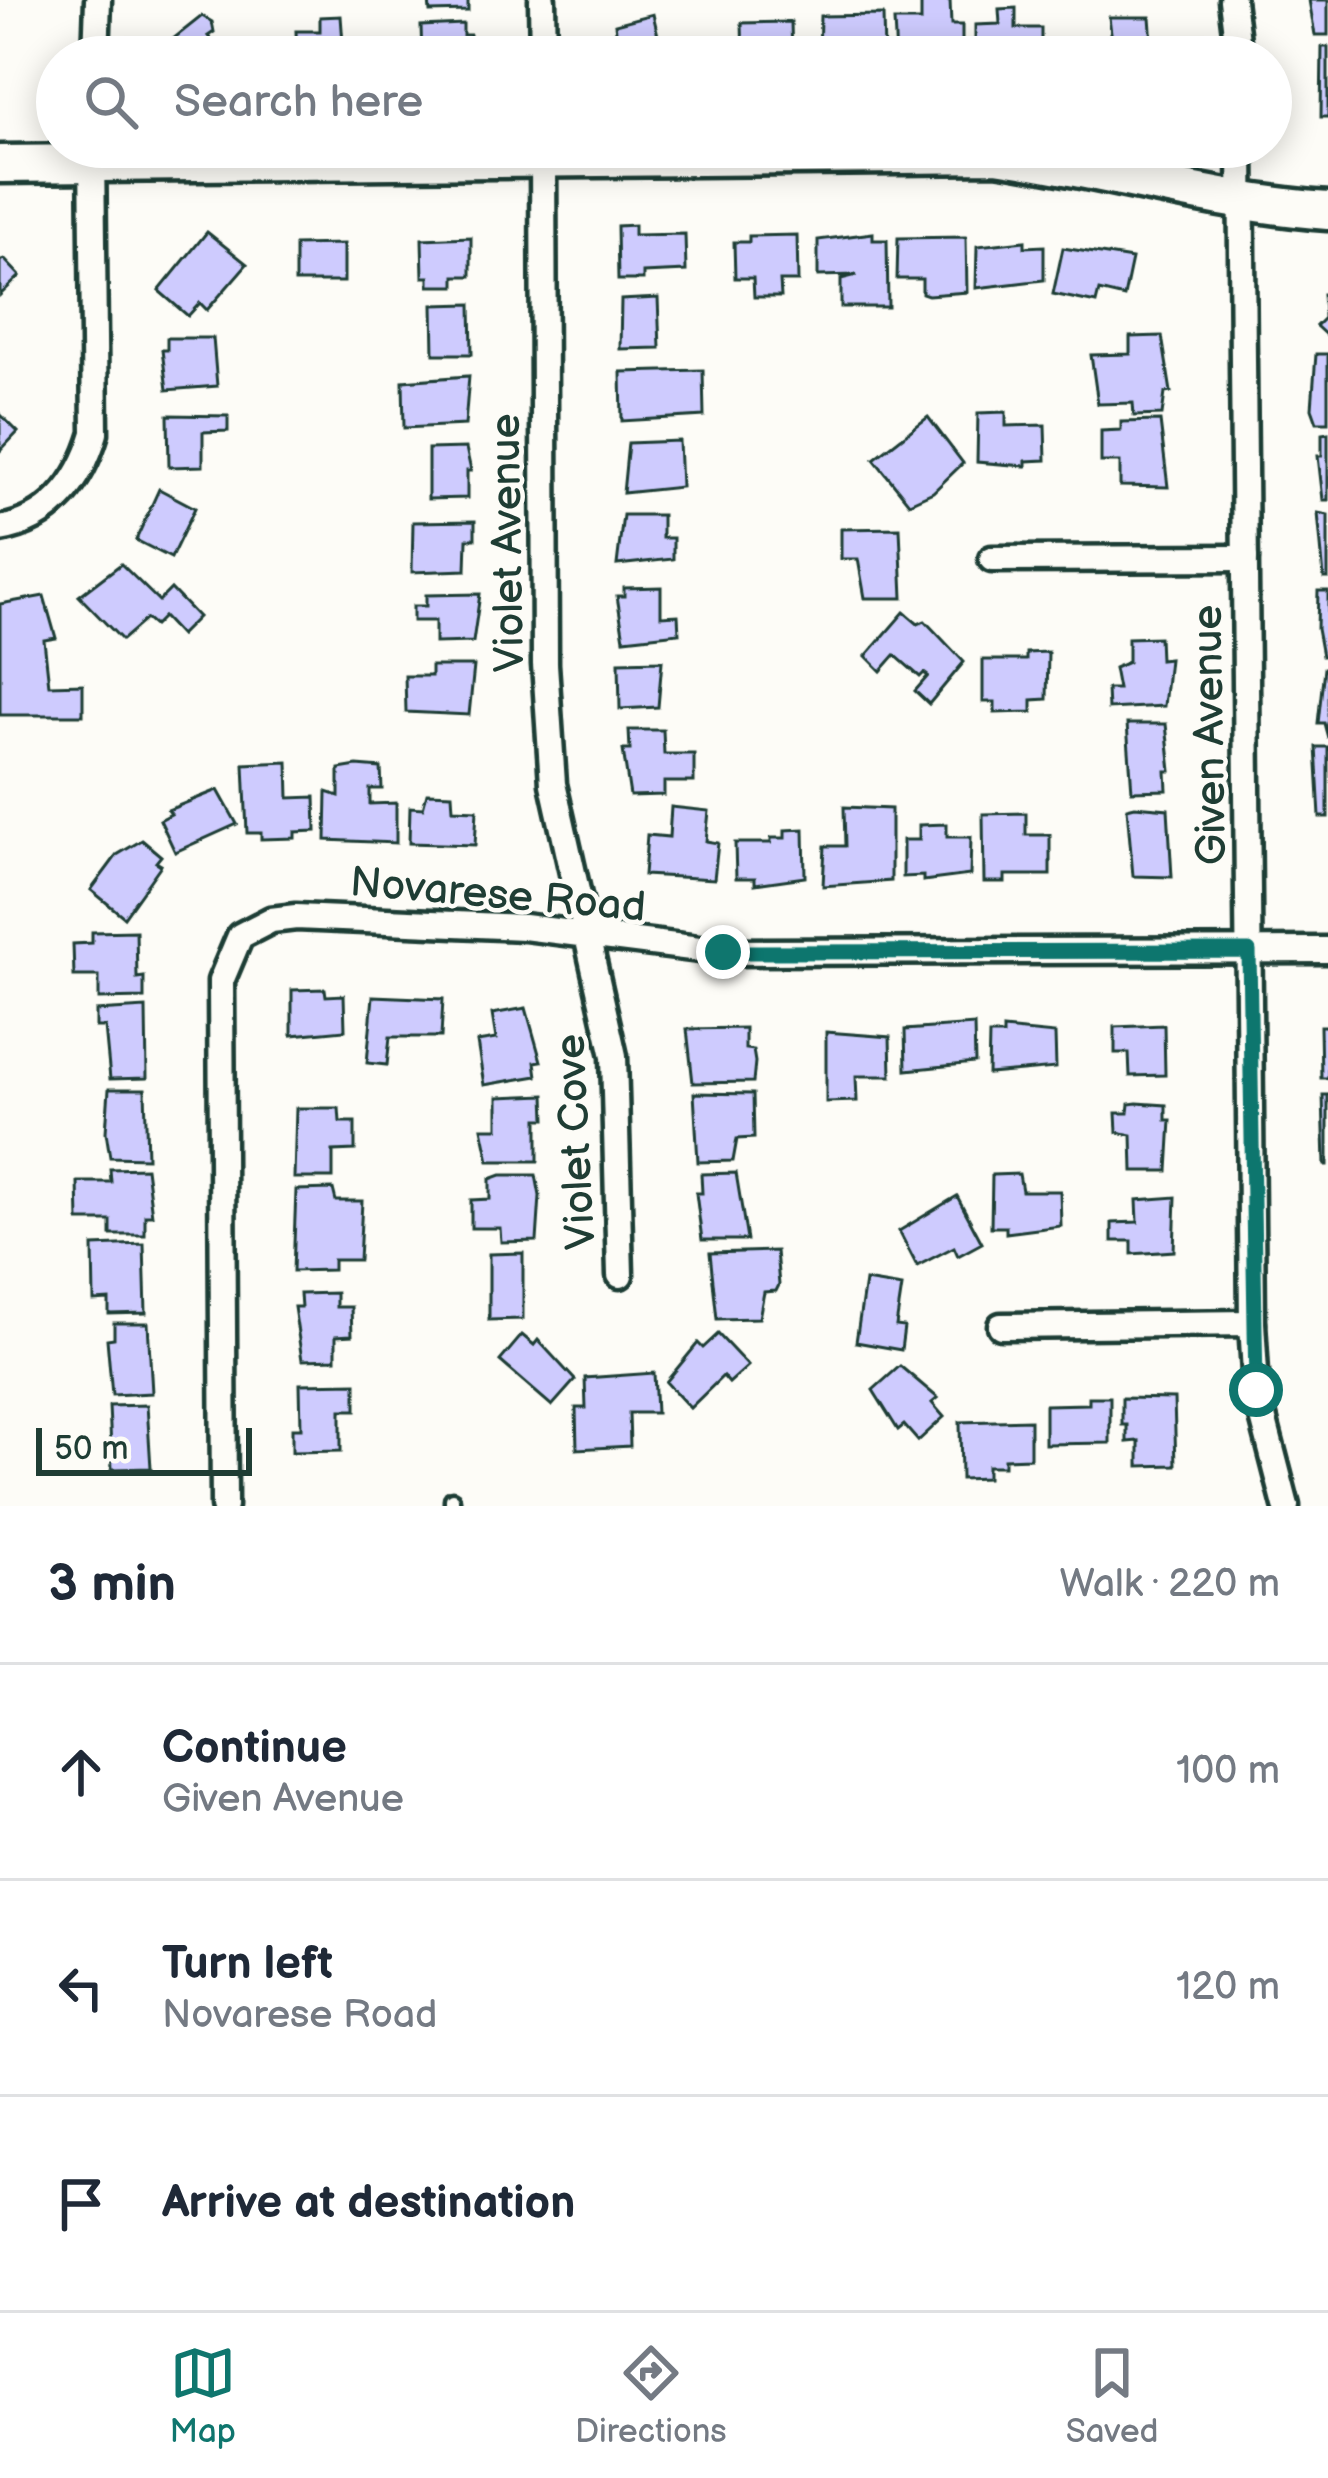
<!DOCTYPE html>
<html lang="en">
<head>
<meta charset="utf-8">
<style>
  :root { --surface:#fff; --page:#f2f2f3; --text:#1f2937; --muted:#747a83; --line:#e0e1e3; --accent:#0f766e }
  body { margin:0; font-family:"Balsamiq Sans",sans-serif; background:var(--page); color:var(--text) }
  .scale { position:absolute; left:36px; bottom:30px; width:216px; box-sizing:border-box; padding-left:12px; border:6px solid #1f3d34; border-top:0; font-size:33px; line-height:42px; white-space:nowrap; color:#1f3d34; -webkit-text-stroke:9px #fdfcf7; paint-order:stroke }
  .stop { position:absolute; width:36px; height:36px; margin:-27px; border:9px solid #0f766e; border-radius:50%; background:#fff }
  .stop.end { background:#0f766e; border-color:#fff; box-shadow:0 3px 12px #0008 }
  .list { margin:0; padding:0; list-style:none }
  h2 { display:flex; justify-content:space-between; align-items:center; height:156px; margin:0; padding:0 48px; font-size:51px }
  h2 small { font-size:39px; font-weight:400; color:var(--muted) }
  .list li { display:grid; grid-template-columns:78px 1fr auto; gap:36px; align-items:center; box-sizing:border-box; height:216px; padding:0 48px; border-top:3px solid var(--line) }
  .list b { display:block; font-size:45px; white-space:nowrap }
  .list p { margin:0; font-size:39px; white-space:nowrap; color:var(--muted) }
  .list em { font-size:39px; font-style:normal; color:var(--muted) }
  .icon { flex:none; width:66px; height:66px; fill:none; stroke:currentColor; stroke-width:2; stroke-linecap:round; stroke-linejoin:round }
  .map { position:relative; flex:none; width:1328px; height:1506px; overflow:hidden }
  .search { position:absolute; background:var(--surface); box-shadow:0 6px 30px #0003; left:36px; right:36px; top:36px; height:132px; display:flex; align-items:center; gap:30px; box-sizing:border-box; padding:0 42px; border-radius:66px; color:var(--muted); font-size:45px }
  .sheet { height:804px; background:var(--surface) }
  nav { display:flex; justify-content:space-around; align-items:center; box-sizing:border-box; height:168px; border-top:3px solid var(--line); background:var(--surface); font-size:33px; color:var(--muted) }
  nav a { display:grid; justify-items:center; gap:6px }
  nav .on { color:var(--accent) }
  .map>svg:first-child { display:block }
</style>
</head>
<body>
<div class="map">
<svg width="1328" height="1506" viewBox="0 0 1328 1506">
  <rect width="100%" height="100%" fill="#fdfcf7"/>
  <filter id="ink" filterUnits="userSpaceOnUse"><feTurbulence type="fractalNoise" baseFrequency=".00833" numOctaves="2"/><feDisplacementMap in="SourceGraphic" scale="24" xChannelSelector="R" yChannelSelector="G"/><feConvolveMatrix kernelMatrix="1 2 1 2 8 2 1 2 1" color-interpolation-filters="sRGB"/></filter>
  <g filter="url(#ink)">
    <g fill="#cecbfe" stroke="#1f3d34" stroke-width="3">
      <path d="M 429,0 L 468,0 L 468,11 L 430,12 Z"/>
      <path d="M 921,0 L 950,0 L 951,25 L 962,25 L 962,57 L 896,57 L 894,21 L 921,21 Z"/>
      <path d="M 1309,0 L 1328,0 L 1328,35 L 1315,35 Z"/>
      <path d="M 1016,8 L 1016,28 L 1041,28 L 1041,57 L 975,57 L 975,25 L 1000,24 L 999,9 Z"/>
      <path d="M 653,14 L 663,57 L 620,57 L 615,24 Z"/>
      <path d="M 883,15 L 884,55 L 819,57 L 820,16 Z"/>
      <path d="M 202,16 L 212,22 L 214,32 L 208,36 L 225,57 L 174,57 L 168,43 Z"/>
      <path d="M 341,16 L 344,57 L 297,57 L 296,31 L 320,31 L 320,17 Z"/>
      <path d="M 1109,17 L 1150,17 L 1153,57 L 1114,57 Z"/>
      <path d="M 791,22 L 792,57 L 743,57 L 742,23 Z"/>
      <path d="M 463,24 L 463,35 L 470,35 L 471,57 L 422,57 L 421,26 Z"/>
      <path d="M 1322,47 L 1328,47 L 1328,117 L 1321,117 Z"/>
      <path d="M 634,225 L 634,235 L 685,234 L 686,271 L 643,273 L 643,280 L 618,280 L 617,226 Z"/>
      <path d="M 207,232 L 247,264 L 207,310 L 200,303 L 188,316 L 159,291 Z"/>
      <path d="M 873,233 L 873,240 L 887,240 L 888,307 L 841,307 L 841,279 L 857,275 L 818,276 L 818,240 Z"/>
      <path d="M 797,235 L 798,281 L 780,281 L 781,297 L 754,297 L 753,278 L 735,278 L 734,242 L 749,242 L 749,236 Z"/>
      <path d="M 471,237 L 471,276 L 455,276 L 455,286 L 429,286 L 429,277 L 423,277 L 422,239 Z"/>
      <path d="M 966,237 L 967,292 L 928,295 L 922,293 L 922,279 L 897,279 L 898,238 Z"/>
      <path d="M 1025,241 L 1025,247 L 1044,246 L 1044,280 L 976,288 L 977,246 Z"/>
      <path d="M 344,244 L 344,282 L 295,282 L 295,245 Z"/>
      <path d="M 1063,248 L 1132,259 L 1124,297 L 1099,291 L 1096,303 L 1053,294 Z"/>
      <path d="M 4,259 L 20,276 L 0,295 L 0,261 Z"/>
      <path d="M 1323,294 L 1328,294 L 1328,337 L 1316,326 L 1324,318 Z"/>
      <path d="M 658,298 L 660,348 L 620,349 L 621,300 Z"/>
      <path d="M 471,304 L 472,354 L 434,354 L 433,305 Z"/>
      <path d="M 1162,336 L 1171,392 L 1165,393 L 1162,415 L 1134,416 L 1133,403 L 1098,404 L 1091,355 L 1130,354 L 1130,337 Z"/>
      <path d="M 167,338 L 213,338 L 217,386 L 167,390 L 162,350 L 167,350 Z"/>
      <path d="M 1316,354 L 1328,354 L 1328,422 L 1317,422 L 1312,408 Z"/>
      <path d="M 703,370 L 704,416 L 622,421 L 621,372 Z"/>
      <path d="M 469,376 L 465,425 L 404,428 L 403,381 Z"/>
      <path d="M 1006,412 L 1006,426 L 1045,425 L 1046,460 L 1026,461 L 1026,466 L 977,462 L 978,413 Z"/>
      <path d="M 0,414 L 18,432 L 0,451 Z"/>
      <path d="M 168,415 L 228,416 L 228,431 L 203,432 L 203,466 L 169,467 Z"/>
      <path d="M 928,417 L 963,463 L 933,492 L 909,503 L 874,459 Z"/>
      <path d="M 1160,421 L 1168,487 L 1120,486 L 1120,462 L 1101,462 L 1101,431 L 1121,430 L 1121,422 Z"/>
      <path d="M 1328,433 L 1328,500 L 1323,500 L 1318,456 L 1322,456 L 1322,434 Z"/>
      <path d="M 679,441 L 681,487 L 623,493 L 628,443 Z"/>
      <path d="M 466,448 L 471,471 L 467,471 L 467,498 L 428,499 L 428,449 Z"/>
      <path d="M 159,489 L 195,508 L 171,558 L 136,540 Z"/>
      <path d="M 1318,513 L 1328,515 L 1328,578 L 1324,578 Z"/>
      <path d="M 623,515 L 662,515 L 662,538 L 673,538 L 673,559 L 617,565 Z"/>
      <path d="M 475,521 L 475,539 L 467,539 L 466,570 L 412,572 L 413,522 Z"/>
      <path d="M 900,528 L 903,598 L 865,598 L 858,559 L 841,559 L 841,529 Z"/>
      <path d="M 121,564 L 159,601 L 171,589 L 198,617 L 180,635 L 163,617 L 154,626 L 146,619 L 122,640 L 79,596 Z"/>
      <path d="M 661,587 L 661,616 L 678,615 L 679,633 L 624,639 L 617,596 L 624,596 L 624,588 Z"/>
      <path d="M 1318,591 L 1328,591 L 1328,656 L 1322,656 L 1317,629 Z"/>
      <path d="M 480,594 L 473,642 L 435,643 L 435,621 L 413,621 L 413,606 L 426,606 L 426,595 Z"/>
      <path d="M 44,596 L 56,638 L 44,640 L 49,685 L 83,684 L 83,715 L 0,715 L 0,604 Z"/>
      <path d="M 904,612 L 918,624 L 925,621 L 964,662 L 929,704 L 915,691 L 928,676 L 924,673 L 920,677 L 895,655 L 881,671 L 866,656 Z"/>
      <path d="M 1159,637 L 1160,660 L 1169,659 L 1164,706 L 1108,709 L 1107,689 L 1118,689 L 1114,668 L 1128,662 L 1128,638 Z"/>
      <path d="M 1048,652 L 1047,699 L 1032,700 L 1032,712 L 995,713 L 995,702 L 983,702 L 983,660 L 1026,660 L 1026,653 Z"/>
      <path d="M 662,661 L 658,707 L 620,709 L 619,662 Z"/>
      <path d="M 431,666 L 474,666 L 469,715 L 406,712 L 405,676 L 431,676 Z"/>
      <path d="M 1324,668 L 1328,668 L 1328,738 L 1324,723 L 1318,723 Z"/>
      <path d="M 1127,724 L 1166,724 L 1171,771 L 1166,771 L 1167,790 L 1132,791 Z"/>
      <path d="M 629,730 L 663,730 L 664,754 L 694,754 L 694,782 L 664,782 L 664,795 L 630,796 L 623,750 L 630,750 Z"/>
      <path d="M 1316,747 L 1328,747 L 1328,817 L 1320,817 Z"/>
      <path d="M 288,762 L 289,798 L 315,797 L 316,831 L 295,832 L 295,838 L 261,839 L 261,833 L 247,833 L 244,764 Z"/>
      <path d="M 357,766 L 381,768 L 382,789 L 370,789 L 370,804 L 396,803 L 396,843 L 326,840 L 327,792 L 339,796 L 339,769 Z"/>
      <path d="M 218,790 L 237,824 L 175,852 L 160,820 L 171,814 L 168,810 Z"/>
      <path d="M 427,793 L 452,794 L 453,809 L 477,810 L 475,845 L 409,843 L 410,807 L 423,808 Z"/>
      <path d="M 1135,806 L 1168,809 L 1172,877 L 1133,876 L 1127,808 Z"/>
      <path d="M 671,807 L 709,811 L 706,841 L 718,843 L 714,879 L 644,875 L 647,835 L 669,837 Z"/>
      <path d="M 844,807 L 891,809 L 891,881 L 823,886 L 825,846 L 845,846 Z"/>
      <path d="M 1026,813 L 1026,835 L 1050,835 L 1050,875 L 1005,875 L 1005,882 L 984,882 L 983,814 Z"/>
      <path d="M 947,824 L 947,837 L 971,837 L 970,875 L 923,881 L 923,876 L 903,877 L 903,840 L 919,840 L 919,825 Z"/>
      <path d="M 804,829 L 805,877 L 755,884 L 755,878 L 736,878 L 735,843 L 771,843 L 771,838 L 785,838 L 785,830 Z"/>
      <path d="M 142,840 L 161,856 L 156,862 L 161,865 L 124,917 L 91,890 L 117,855 Z"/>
      <path d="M 136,931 L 137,978 L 144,977 L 144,998 L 99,999 L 99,976 L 74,976 L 73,944 L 92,943 L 92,932 Z"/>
      <path d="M 325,989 L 326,996 L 344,995 L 345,1030 L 292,1035 L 292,990 Z"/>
      <path d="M 373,996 L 443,999 L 441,1037 L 390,1037 L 387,1065 L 367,1063 Z"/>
      <path d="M 146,1008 L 147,1078 L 110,1079 L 105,1027 L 96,1027 L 96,1011 Z"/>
      <path d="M 526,1008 L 541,1061 L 535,1062 L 537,1076 L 484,1085 L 477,1042 L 496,1039 L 492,1014 Z"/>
      <path d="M 974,1025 L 975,1063 L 906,1070 L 905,1030 Z"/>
      <path d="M 1164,1025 L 1165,1075 L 1130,1076 L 1129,1053 L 1115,1053 L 1115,1027 Z"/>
      <path d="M 1320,1026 L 1328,1026 L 1328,1078 L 1321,1078 Z"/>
      <path d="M 745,1028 L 745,1049 L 753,1050 L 755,1062 L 753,1082 L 693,1083 L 687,1029 Z"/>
      <path d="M 1003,1029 L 1055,1034 L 1056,1068 L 988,1074 L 989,1035 L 1003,1035 Z"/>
      <path d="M 826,1032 L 890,1037 L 891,1076 L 856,1076 L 857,1101 L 826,1102 Z"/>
      <path d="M 109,1089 L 145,1089 L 147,1158 L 110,1157 L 106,1132 Z"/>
      <path d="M 694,1093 L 753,1094 L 754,1138 L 737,1139 L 733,1161 L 698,1162 Z"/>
      <path d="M 545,1095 L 546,1119 L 538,1119 L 538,1161 L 489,1161 L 482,1128 L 498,1128 L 498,1097 Z"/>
      <path d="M 1323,1095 L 1328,1095 L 1328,1165 L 1325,1165 Z"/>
      <path d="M 1137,1103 L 1166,1105 L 1166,1120 L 1171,1120 L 1168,1171 L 1133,1171 L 1132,1135 L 1117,1132 L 1116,1113 L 1128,1113 L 1129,1104 Z"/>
      <path d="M 296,1108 L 339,1108 L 340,1122 L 355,1122 L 355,1150 L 333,1151 L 333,1178 L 294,1178 Z"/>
      <path d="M 146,1168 L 152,1215 L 145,1215 L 145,1235 L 111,1235 L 111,1221 L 79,1221 L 78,1182 L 111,1182 L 110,1169 Z"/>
      <path d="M 736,1173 L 747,1240 L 702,1240 L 696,1193 L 702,1193 L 701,1174 Z"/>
      <path d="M 1019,1174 L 1022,1191 L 1060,1191 L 1061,1226 L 1006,1233 L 1006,1227 L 991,1227 L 992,1175 Z"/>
      <path d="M 501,1175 L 536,1175 L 540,1196 L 537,1241 L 501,1242 L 500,1228 L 471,1228 L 471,1200 L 490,1199 L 490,1179 Z"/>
      <path d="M 333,1189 L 336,1201 L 362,1201 L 359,1260 L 333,1260 L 333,1270 L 293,1271 L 296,1190 Z"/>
      <path d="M 957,1196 L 982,1243 L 958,1256 L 954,1247 L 917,1266 L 899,1231 Z"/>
      <path d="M 1176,1197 L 1174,1251 L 1132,1254 L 1132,1241 L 1112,1241 L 1112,1223 L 1138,1222 L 1137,1200 Z"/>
      <path d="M 144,1244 L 146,1313 L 109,1314 L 109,1300 L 94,1301 L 93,1246 Z"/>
      <path d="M 776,1251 L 779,1285 L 776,1291 L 764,1292 L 759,1318 L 717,1319 L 710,1253 Z"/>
      <path d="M 523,1253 L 523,1319 L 489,1320 L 489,1254 Z"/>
      <path d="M 865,1281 L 902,1287 L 896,1326 L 904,1327 L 901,1350 L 856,1342 Z"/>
      <path d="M 336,1293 L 336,1307 L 351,1307 L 352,1335 L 336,1336 L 336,1359 L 302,1360 L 294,1307 L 301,1307 L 300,1294 Z"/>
      <path d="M 114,1323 L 148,1323 L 152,1393 L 112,1395 L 107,1339 L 114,1338 Z"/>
      <path d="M 718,1334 L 748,1366 L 729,1383 L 723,1376 L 690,1408 L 666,1382 L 698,1343 L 703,1348 Z"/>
      <path d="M 522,1335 L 534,1345 L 538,1340 L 575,1380 L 552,1406 L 500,1361 Z"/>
      <path d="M 900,1366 L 938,1398 L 932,1403 L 944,1417 L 918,1441 L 904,1425 L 898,1430 L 873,1390 Z"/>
      <path d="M 654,1373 L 656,1413 L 629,1413 L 630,1446 L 577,1449 L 576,1408 L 586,1408 L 585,1378 Z"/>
      <path d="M 356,1383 L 356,1410 L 341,1410 L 341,1451 L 292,1452 L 292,1428 L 301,1428 L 300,1384 Z"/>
      <path d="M 1089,1397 L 1110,1397 L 1110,1443 L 1045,1444 L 1045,1405 L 1089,1404 Z"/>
      <path d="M 1122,1398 L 1174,1399 L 1176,1465 L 1139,1466 L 1139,1441 L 1127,1442 L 1127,1425 L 1122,1425 Z"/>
      <path d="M 147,1405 L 151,1468 L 112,1469 L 109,1406 Z"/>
      <path d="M 1030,1420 L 1030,1458 L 1004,1459 L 1004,1466 L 987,1466 L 987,1478 L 961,1479 L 960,1422 Z"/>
    </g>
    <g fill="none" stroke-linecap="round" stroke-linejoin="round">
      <g stroke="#1f3d34" stroke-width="21">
        <path id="lane" d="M 452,1499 L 452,1506"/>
      </g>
      <g stroke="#1f3d34" stroke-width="33">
        <g id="street">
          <path d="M 542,0 L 543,57"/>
          <path d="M 1232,0 L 1239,57"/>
          <path d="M 96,57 L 98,0"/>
          <path d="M 543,147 L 545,664 L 553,784 L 614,1056 L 620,1275"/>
          <path d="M 1241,147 L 1252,1323 L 1256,1390 L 1286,1506"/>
          <path d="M 0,529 C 53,520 81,480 95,433 L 92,149"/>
          <path d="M 992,559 L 1245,558"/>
          <path d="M 1001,1326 L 1252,1323"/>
          <path d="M 224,1506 L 221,981 L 240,936 L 271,920 L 296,917 L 524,927 L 723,952 L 1328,950"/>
        </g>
      </g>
      <g stroke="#1f3d34" stroke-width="45">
        <path id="secondary" d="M 0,164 L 996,154 C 1107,170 1216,203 1328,211"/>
      </g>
      <use href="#lane" stroke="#fdfcf7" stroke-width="12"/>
      <use href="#street" stroke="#fdfcf7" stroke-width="24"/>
      <use href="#secondary" stroke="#fdfcf7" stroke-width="36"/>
    </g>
  </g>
  <g fill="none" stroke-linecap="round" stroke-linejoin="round" filter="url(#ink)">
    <path stroke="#0f766e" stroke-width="15" d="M 723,952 L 1249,951 L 1256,1390"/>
  </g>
  <g text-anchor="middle" stroke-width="9" stroke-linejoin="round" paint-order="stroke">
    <g font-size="42" fill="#1f3d34" stroke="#fdfcf7">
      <text transform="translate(506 543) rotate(-91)" y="15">Violet Avenue</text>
      <text transform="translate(1208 735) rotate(-91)" y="15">Given Avenue</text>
      <text transform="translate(498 893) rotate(5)" y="15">Novarese Road</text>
      <text transform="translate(574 1142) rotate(-93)" y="15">Violet Cove</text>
    </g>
  </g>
</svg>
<div class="scale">50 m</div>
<div class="stop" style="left:1256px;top:1390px"></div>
<div class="stop end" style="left:723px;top:952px"></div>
<div class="search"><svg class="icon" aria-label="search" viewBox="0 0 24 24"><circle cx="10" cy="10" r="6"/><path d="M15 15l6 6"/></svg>Search here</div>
</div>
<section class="sheet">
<h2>3 min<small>Walk · 220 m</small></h2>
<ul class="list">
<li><svg class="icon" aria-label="ahead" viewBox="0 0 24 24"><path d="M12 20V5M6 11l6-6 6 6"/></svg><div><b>Continue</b><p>Given Avenue</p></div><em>100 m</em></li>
<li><svg class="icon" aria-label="left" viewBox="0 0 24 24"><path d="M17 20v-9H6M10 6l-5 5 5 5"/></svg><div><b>Turn left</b><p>Novarese Road</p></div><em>120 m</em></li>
<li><svg class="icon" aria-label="arrive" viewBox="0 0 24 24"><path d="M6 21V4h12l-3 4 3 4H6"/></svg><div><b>Arrive at destination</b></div></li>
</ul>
</section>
<nav>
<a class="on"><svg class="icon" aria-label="map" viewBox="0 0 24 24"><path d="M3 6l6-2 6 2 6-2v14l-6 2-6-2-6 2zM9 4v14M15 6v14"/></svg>Map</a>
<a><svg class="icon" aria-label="directions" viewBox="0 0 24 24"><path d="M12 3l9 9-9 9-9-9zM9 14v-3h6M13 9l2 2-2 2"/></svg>Directions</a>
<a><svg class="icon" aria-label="saved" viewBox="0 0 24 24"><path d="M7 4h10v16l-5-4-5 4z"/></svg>Saved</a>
</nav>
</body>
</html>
